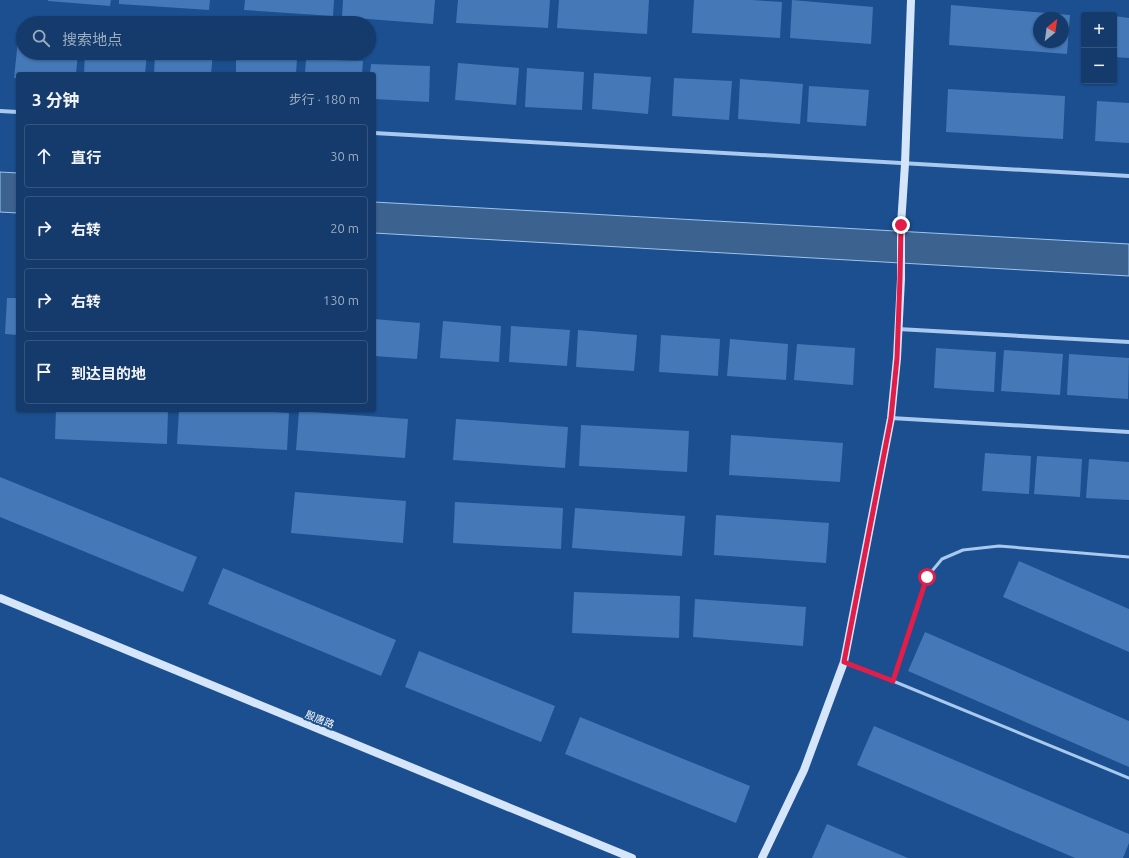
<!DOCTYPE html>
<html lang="zh">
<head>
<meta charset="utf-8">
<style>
  :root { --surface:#143b6b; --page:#214673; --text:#f1f3f6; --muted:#9dadc1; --line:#33557e }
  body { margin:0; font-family:Ubuntu,"Noto Sans SC",sans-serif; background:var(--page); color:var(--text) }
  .controls { position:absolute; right:12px; top:12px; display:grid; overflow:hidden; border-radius:4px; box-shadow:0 1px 3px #0004 }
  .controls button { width:36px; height:36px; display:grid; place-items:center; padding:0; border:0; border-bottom:1px solid var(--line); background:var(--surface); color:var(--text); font:20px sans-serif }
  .compass { position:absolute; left:1033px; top:12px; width:36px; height:36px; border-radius:50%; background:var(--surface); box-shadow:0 1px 3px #0004; rotate:29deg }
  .stop { position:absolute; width:12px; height:12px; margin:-9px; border:3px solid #e11d48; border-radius:50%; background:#fff }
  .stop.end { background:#e11d48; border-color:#fff; box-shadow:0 1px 4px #0008 }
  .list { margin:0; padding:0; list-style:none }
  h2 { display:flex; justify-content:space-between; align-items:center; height:52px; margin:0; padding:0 16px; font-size:17px }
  h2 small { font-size:13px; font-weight:400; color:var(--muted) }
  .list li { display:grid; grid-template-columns:26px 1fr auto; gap:12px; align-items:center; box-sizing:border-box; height:64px; margin:0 8px 8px; padding:0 8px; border:1px solid var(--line); border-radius:4px }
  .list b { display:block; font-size:15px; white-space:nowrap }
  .list em { font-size:13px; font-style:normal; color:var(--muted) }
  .icon { flex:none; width:22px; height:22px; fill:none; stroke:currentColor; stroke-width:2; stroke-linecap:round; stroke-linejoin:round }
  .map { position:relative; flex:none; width:1129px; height:858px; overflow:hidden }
  .search { position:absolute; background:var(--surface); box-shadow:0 1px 3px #0004; left:16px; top:16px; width:360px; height:44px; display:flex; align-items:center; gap:10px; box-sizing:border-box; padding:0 14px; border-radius:22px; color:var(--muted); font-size:15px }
  .panel { position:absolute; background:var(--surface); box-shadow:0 1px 3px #0004; left:16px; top:72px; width:360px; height:340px; border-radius:4px }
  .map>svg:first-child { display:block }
</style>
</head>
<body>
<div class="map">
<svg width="1129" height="858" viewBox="0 0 1129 858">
  <rect width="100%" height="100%" fill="#1b4f8f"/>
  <g fill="#3c6290" stroke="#9cc4f0">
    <path d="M 0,172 L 18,173 L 18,213 L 0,212 Z"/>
    <path d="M 374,202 L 1129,244 L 1129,276 L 374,233 Z"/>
  </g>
  <g fill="#4478b7" fill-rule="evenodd">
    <path d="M 48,0 L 111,0 L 110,6 L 48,1 Z"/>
    <path d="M 119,0 L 210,0 L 209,10 L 119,4 Z"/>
    <path d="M 245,0 L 334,0 L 333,16 L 244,10 Z"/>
    <path d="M 343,0 L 435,0 L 433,24 L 342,17 Z"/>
    <path d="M 458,0 L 550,0 L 548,28 L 456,23 Z"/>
    <path d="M 559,0 L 649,0 L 647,34 L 557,28 Z"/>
    <path d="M 694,0 L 752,0 L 782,2 L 780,38 L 692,33 Z"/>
    <path d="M 792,0 L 873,7 L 871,44 L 790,38 Z"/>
    <path d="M 951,5 L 1070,15 L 1067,54 L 949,45 ZM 1039,18 L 1063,18 L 1063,42 L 1039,42 Z"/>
    <path d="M 1114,16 L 1129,18 L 1129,58 L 1114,57 Z"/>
    <path d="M 18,40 L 23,40 L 23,53 L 78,53 L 76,74 L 18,74 L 18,78 L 14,78 Z"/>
    <path d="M 85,53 L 147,53 L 145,74 L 84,74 Z"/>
    <path d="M 155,53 L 213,53 L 211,74 L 154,74 Z"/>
    <path d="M 236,55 L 297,58 L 296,74 L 236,74 Z"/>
    <path d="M 306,59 L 363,61 L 362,74 L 305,74 Z"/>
    <path d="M 458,63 L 519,68 L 516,105 L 455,100 Z"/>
    <path d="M 371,64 L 430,66 L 429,102 L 374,99 L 374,74 L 370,74 Z"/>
    <path d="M 527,68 L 584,72 L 582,110 L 525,107 Z"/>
    <path d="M 594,73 L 651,77 L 648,114 L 592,109 Z"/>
    <path d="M 674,78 L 732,81 L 729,120 L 672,116 Z"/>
    <path d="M 740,79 L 803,84 L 800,124 L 738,119 Z"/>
    <path d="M 809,86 L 869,90 L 866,126 L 807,122 Z"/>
    <path d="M 948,89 L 1065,96 L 1063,139 L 946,132 Z"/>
    <path d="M 1097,101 L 1129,103 L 1129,143 L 1095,141 Z"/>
    <path d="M 7,298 L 18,298 L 18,335 L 5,334 Z"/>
    <path d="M 374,319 L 420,323 L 417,359 L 374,356 Z"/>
    <path d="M 443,321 L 501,326 L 499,362 L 440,358 Z"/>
    <path d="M 511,326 L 570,330 L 567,366 L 509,362 Z"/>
    <path d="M 578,330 L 637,335 L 634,371 L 576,367 Z"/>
    <path d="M 661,335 L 720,339 L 718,376 L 659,372 Z"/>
    <path d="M 730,339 L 788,344 L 786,380 L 727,376 Z"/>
    <path d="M 797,344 L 855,348 L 853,385 L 794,380 Z"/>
    <path d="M 936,348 L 996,352 L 994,392 L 934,388 Z"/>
    <path d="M 1004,350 L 1063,354 L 1060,395 L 1001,391 Z"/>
    <path d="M 1069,354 L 1129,358 L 1128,399 L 1067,395 Z"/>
    <path d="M 56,410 L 168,410 L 167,444 L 55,439 Z"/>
    <path d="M 179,410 L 242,410 L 289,413 L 287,450 L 177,444 Z"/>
    <path d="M 299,411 L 408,419 L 405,458 L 296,450 Z"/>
    <path d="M 456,419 L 568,427 L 565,468 L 453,460 Z"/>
    <path d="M 581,425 L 689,431 L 687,472 L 579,466 Z"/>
    <path d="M 731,435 L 843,443 L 840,482 L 729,475 Z"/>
    <path d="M 985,453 L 1031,456 L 1029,494 L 982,491 Z"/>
    <path d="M 1037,456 L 1082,459 L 1080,497 L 1034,494 Z"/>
    <path d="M 1089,459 L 1129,462 L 1129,500 L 1086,498 Z"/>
    <path d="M 0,477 L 197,557 L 183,592 L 0,517 Z"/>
    <path d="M 295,492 L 406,501 L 403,543 L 291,533 Z"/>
    <path d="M 455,502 L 563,508 L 561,549 L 453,543 Z"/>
    <path d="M 575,508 L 685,516 L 682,556 L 572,548 Z"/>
    <path d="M 716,515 L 829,523 L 826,563 L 714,555 Z"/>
    <path d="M 1019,561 L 1129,609 L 1129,652 L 1003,597 Z"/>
    <path d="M 223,568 L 396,640 L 381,676 L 208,604 Z"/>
    <path d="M 574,592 L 680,596 L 679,638 L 572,633 Z"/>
    <path d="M 695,599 L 806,607 L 803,646 L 693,637 Z"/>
    <path d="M 925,632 L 1129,721 L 1129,767 L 908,671 Z"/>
    <path d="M 419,651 L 555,706 L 541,742 L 405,687 Z"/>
    <path d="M 580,717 L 750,786 L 736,823 L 565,754 Z"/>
    <path d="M 874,726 L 1129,834 L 1129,843 L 1123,858 L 1075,858 L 857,765 Z"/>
    <path d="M 827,824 L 908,858 L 812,858 Z"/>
  </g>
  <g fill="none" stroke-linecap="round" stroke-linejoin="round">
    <g stroke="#a9c9ee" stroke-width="3">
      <path d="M 845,663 L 893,681 L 1129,778"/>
      <path d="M 893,681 L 927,577 L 942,559 L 963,550 L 999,546 L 1129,557"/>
    </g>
    <g stroke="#a9c9ee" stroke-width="4">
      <path d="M 0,111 L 18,112"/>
      <path d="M 374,133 L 1129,176"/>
      <path d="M 898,329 L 1129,342"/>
      <path d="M 891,418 L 1129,432"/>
    </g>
    <g stroke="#d6e6fa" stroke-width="8">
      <path d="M 0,598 L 632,858"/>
      <path d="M 762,858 L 804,770 L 844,662 L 891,418 L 897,358 L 901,279 L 901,225 L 905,164 L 911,0"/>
    </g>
  </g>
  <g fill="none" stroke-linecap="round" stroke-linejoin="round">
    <path stroke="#e11d48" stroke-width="5" d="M 901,225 L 900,279 L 897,358 L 891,418 L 844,662 L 893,681 L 927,577"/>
  </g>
  <g text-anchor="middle" stroke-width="4" stroke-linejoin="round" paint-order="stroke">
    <g font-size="10" fill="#fff" stroke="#1b4f8f">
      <text transform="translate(320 719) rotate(22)" y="4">殷唐路</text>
    </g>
  </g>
</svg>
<div class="controls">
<button>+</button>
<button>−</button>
</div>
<svg class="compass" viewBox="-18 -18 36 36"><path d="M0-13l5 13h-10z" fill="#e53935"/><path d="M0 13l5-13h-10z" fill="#9dadc1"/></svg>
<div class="stop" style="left:927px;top:577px"></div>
<div class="stop end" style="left:901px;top:225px"></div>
<div class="search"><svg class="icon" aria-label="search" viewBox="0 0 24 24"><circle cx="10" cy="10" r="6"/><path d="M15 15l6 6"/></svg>搜索地点</div>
<section class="panel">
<h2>3 分钟<small>步行 · 180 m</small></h2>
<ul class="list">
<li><svg class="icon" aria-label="ahead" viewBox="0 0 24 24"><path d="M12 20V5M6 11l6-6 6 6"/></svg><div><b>直行</b></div><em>30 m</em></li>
<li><svg class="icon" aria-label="right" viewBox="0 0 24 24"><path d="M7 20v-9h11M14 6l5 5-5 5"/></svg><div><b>右转</b></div><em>20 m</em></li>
<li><svg class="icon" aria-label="right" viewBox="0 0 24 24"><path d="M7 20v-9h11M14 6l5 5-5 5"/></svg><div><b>右转</b></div><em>130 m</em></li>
<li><svg class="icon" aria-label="arrive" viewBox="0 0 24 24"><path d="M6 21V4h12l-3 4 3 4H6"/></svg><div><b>到达目的地</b></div></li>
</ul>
</section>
</div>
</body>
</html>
